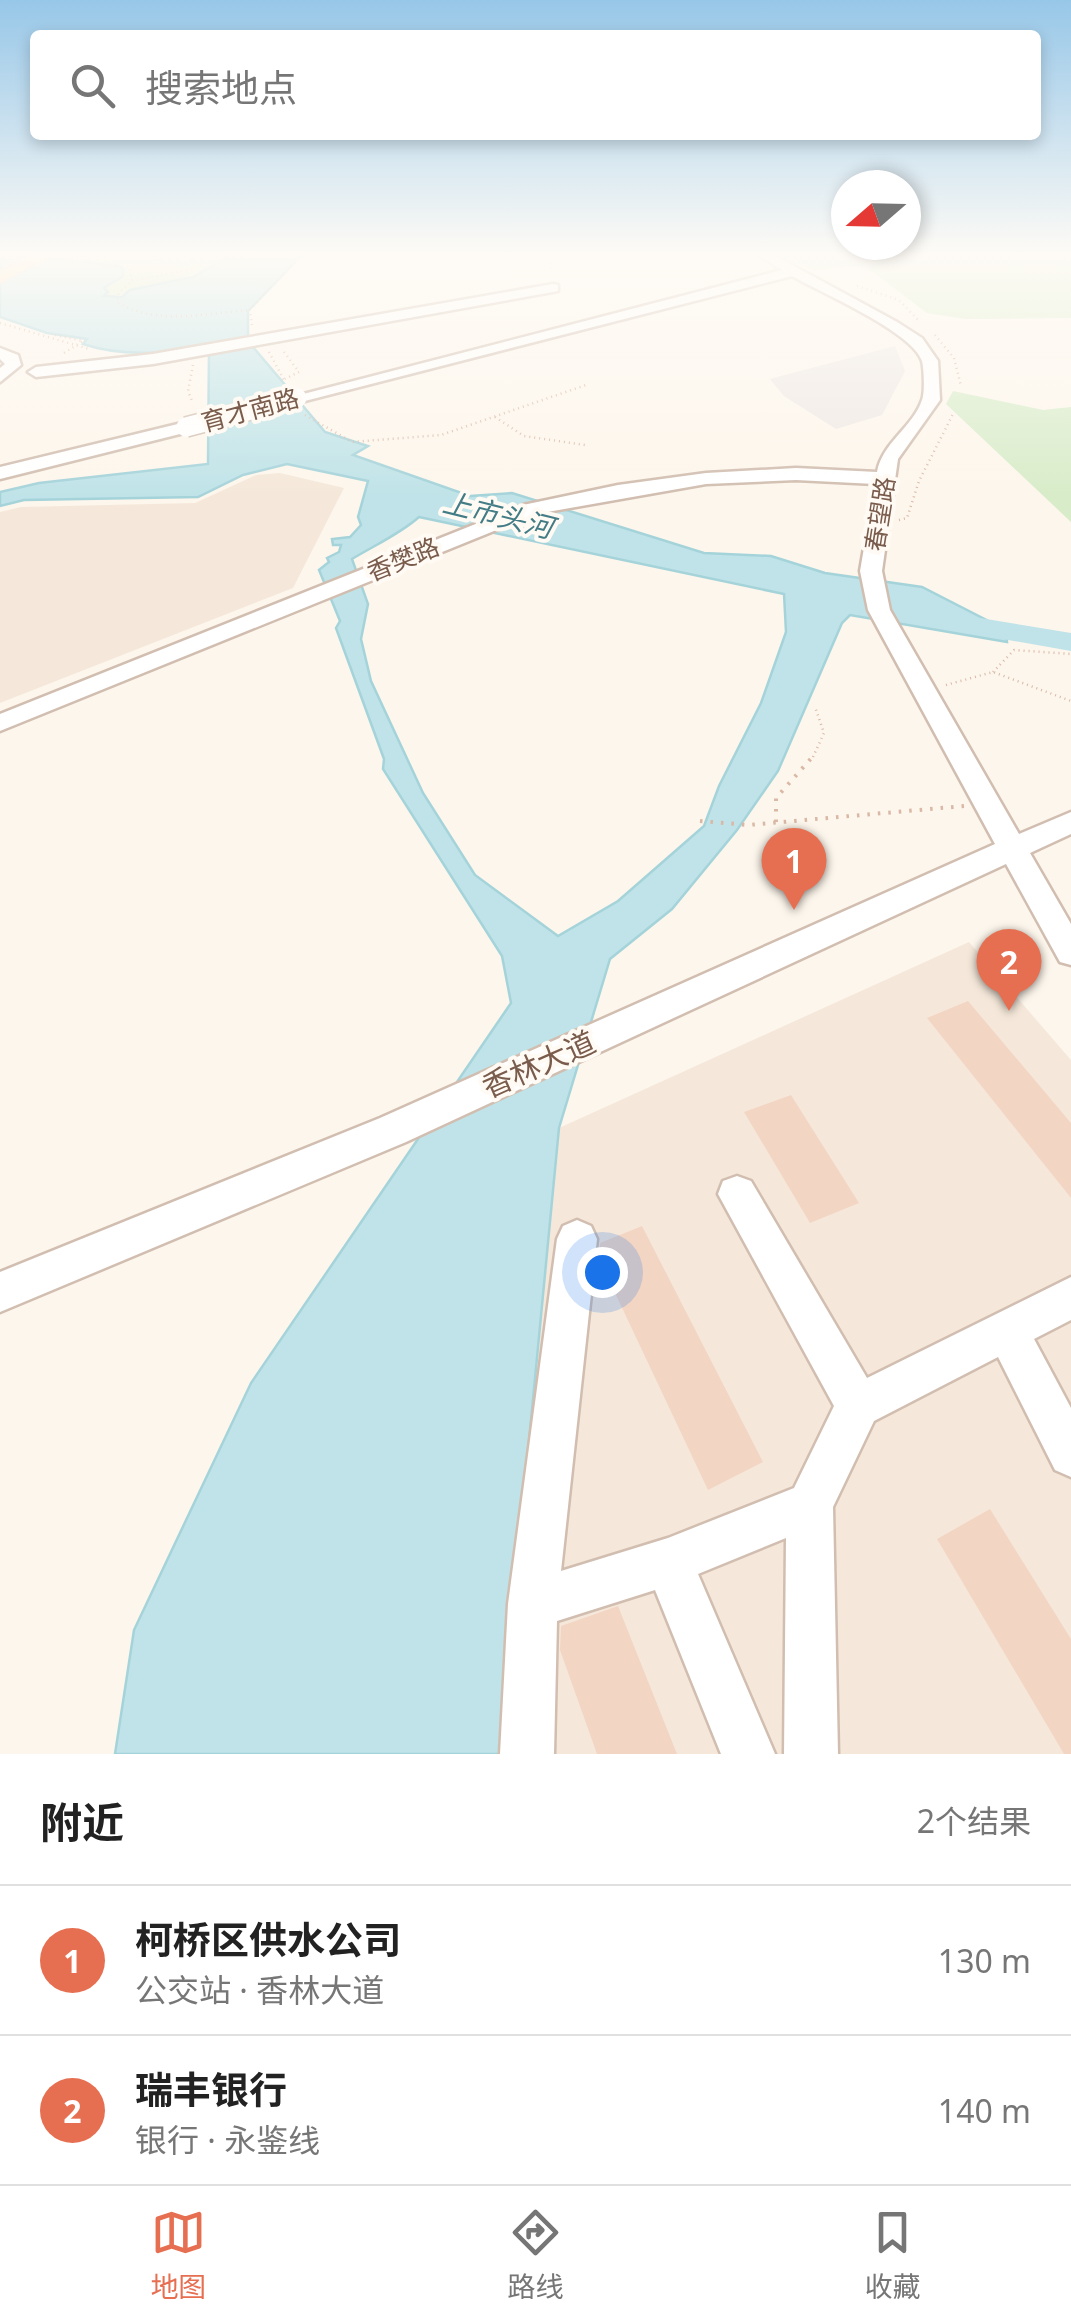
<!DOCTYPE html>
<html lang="zh">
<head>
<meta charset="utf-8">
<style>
  :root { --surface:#fff; --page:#f6f6f6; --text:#222; --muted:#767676; --line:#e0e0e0; --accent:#e76f51 }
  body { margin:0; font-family:"Noto Sans","Noto Sans SC",sans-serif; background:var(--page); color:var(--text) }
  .compass { position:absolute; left:831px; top:170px; width:90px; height:90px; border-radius:50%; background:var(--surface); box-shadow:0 5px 15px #0003; rotate:250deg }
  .you { position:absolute; left:602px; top:1272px; width:35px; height:35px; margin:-25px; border:8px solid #fff; border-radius:50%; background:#1a73e8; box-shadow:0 0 0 15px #1a73e833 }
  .badge { display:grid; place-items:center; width:65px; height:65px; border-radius:50%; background:var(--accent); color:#fff; font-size:32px; font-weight:700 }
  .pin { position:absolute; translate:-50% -82px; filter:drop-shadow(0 2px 5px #0008) }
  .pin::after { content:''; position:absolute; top:52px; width:35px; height:30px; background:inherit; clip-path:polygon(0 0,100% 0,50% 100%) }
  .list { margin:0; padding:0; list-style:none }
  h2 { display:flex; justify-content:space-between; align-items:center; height:130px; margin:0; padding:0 40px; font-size:42px }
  h2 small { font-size:32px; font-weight:400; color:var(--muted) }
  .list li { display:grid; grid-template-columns:65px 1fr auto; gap:30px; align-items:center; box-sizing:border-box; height:150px; padding:0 40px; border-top:2px solid var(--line) }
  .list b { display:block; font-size:38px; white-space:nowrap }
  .list p { margin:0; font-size:32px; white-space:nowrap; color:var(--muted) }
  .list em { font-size:32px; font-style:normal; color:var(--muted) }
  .icon { flex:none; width:55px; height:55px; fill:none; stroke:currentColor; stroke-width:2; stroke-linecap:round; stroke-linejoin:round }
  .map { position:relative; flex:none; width:1071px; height:1754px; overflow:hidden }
  .search { position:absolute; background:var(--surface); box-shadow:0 5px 15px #0003; left:30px; right:30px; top:30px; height:110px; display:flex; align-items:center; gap:25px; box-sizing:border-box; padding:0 35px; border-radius:10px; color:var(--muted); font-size:38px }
  .sheet { height:430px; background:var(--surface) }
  nav { display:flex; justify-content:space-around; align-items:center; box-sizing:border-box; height:140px; border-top:2px solid var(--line); background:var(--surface); font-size:28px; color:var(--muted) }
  nav a { display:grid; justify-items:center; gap:5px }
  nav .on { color:var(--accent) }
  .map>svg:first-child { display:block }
</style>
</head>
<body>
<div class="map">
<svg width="1071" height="1754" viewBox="0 0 1071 1754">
  <rect width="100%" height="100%" fill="#fdf6ec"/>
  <g fill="#f5e8da">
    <path d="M 280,473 L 344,488 L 293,588 L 0,703 L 0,512 L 21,507 L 195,503 L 256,475 Z"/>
    <path d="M 969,942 L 1071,1060 L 1071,1754 L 499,1754 L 559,1128 Z"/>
  </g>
  <path fill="#efe9e4" d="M 895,346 L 905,371 L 882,415 L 836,429 L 784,396 L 770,379 Z"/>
  <g fill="#d8ecc9">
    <path d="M 72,253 L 232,253 C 205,274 136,298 103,296 L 104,288 L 113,281 L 118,266 L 60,260 Z"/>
    <path d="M 777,253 L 839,253 L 863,265 L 814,271 Z"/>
    <path d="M 872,253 L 1071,253 L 1071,318 L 966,319 L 927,313 L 868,268 L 875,259 Z"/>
    <path d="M 953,391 L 1043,410 L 1071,407 L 1071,522 L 946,404 Z"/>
  </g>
  <path fill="#bfe3e8" stroke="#a5d3da" stroke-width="2.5" fill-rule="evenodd" d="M 0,253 L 118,266 L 124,270 L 122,277 L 104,288 L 108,292 L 104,296 L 122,297 L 130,290 L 193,277 L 236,253 L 304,253 L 248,311 L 248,341 L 325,432 L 368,446 L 353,455 L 470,496 L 512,493 L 704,553 L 771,556 L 825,573 L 922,587 L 1006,630 L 1007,642 L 850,615 L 842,623 L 778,771 L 737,830 L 672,909 L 610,959 L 559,1128 L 499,1754 L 115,1754 L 134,1630 L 251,1383 L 511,1003 L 502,956 L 383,769 L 384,759 L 336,628 L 340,621 L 319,570 L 329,562 L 327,558 L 339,552 L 341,545 L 333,545 L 332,539 L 350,537 L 361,525 L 358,517 L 368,481 L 287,464 L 243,475 L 198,497 L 24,500 L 0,506 L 0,492 L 39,483 L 208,464 L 209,347 C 167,352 124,358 83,344 L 87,339 L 47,333 L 0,317 ZM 419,517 L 784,594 L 786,632 L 761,703 L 719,786 L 704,826 L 618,901 L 558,936 L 475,875 L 423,793 L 371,681 L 361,639 L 368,604 L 352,559 C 375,545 400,534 419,517 Z"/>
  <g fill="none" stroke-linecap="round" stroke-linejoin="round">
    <path fill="#bfe3e8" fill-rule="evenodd" d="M 956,614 L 1071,633 L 1071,651 L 946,629 L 941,623 L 946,617 Z"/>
  </g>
  <g fill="#f3d5c3">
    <path d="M 968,1001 L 1071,1123 L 1071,1198 L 927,1018 Z"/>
    <path d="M 791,1095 L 859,1203 L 810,1223 L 744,1112 Z"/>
    <path d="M 642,1226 L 763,1462 L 708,1490 L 599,1259 L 600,1243 Z"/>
    <path d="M 990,1509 L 1071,1639 L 1071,1754 L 1064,1754 L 937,1539 Z"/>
    <path d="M 618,1606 L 677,1754 L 597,1754 L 560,1650 L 561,1626 Z"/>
  </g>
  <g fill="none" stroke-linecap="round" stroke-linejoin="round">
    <g stroke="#d1beb0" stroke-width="5">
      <g id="minor">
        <path d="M 755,253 L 770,253 L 897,322 L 922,338 L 938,361 L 940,400 L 898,459 L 882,571 L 890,610 L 1019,834 L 1071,812 L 1071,834 L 1030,853 L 1071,924 L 1071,965 L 1060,962 L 1006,864 L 406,1142 L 0,1312 L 0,1272 L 380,1118 L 995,844 L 868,610 L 860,571 L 875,484 L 796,480 L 706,484 L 536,514 L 0,731 L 0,714 L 523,505 L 618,485 L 706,473 L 796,468 L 877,472 C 882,443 913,427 922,400 C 925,393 924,369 922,361 C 913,332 820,292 792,276 L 297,403 L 288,398 L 782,270 Z"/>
        <path d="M 553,284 L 558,285 L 558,291 L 153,364 L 36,377 L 28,372 L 36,367 L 153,354 Z"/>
        <path d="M 0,348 L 18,355 L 21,365 L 0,382 L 0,368 L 5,364 L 0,359 Z"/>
        <path d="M 186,422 L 192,423 L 192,431 L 0,479 L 0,467 Z"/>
        <path d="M 737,1176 L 751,1181 L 867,1378 L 1071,1277 L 1071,1320 L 1034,1339 L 1071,1408 L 1071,1477 L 1055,1470 L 998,1357 L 874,1421 L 833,1507 L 838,1754 L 784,1754 L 786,1538 L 698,1574 L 775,1754 L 721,1754 L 655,1590 L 557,1621 L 554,1754 L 500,1754 L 508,1604 L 557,1239 L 563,1226 L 577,1220 L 591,1226 L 597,1239 L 561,1571 L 668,1538 L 794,1488 L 834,1406 L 718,1194 L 723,1181 Z"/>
      </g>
    </g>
    <g stroke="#dad1cd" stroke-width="4">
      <path id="major" d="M 36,253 L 56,253 L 0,283 L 0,271 Z"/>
    </g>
    <g stroke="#d9b8a5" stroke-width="2.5" stroke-dasharray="1 4" stroke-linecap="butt">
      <path d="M 549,253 L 552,273"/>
      <path d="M 151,254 L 156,253"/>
      <path d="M 62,260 L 129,267 L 132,281 L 119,293 L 117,302 C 156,326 206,313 250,310"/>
      <path d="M 161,260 L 138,258 L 164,257"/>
      <path d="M 161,260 L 189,259 L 197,267"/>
      <path d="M 76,261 L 89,253"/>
      <path d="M 155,264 L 169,253"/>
      <path d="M 132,281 L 193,269 L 201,264 L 206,253"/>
      <path d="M 857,286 L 899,300 L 920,322"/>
      <path d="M 0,323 L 89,349"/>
      <path d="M 252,325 L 250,310 L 296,259"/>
      <path d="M 55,335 L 83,341 L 64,353"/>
      <path d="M 935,335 L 954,358 L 961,386"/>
      <path d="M 269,352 L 284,380"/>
      <path d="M 284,352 L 299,372 L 285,379"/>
      <path d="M 193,365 L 188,391 L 193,403"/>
      <path d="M 305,415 L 352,442 L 441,435 L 586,385"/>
      <path d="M 495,417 L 524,436 L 585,445"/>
      <path d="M 899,520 L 907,518 L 919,481 L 953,414"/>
      <path d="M 993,672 L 1014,650 L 1071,654"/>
      <path d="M 946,685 L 993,672 L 1071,701"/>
      <path d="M 813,757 L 824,733 L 815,707"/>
    </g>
    <g stroke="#d9b8a5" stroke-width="4" stroke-dasharray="2.5 8" stroke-linecap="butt">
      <path d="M 700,821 L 748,825 L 964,806"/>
      <path d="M 776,822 L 776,798 L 815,754"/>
    </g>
    <use href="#minor" fill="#fff" fill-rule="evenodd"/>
    <use href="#major" fill="#fbd9a5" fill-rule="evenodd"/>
    <g stroke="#d1beb0" stroke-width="22" stroke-linecap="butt">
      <path id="minor-bridge" d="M 186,427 L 297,398"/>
    </g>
    <use href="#minor-bridge" stroke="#fff" stroke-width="19"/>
  </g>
  <linearGradient id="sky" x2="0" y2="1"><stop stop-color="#97c7e8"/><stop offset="0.51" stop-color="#fefbf6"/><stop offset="1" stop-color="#fefbf6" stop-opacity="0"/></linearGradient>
  <rect width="1071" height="498" fill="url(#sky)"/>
  <g text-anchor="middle" stroke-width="8" stroke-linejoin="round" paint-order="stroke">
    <g font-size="25" fill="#7a5c4d" stroke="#fffaf3">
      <text transform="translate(250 410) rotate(-15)" y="9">育才南路</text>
      <text transform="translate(880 514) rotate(-81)" y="9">春望路</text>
      <text transform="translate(403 559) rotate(-22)" y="9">香樊路</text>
    </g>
    <g font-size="28" font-style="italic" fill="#437c86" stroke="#fffaf3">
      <text transform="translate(498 515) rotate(14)" y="10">上市头河</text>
    </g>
    <g font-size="30" fill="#7a5c4d" stroke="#fffaf3">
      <text transform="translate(539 1065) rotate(-24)" y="10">香林大道</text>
    </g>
  </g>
</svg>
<svg class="compass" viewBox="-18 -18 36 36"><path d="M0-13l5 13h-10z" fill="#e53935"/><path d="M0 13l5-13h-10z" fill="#767676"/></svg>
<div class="you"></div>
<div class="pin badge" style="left:794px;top:910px">1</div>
<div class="pin badge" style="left:1009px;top:1011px">2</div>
<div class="search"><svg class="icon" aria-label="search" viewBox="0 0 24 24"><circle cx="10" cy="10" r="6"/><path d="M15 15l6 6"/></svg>搜索地点</div>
</div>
<section class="sheet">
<h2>附近<small>2个结果</small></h2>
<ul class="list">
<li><span class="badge">1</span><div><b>柯桥区供水公司</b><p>公交站 · 香林大道</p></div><em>130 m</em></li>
<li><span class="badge">2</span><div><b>瑞丰银行</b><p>银行 · 永鉴线</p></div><em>140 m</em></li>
</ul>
</section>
<nav>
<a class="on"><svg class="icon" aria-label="map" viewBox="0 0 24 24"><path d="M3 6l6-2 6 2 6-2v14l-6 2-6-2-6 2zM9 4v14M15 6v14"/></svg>地图</a>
<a><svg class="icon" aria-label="directions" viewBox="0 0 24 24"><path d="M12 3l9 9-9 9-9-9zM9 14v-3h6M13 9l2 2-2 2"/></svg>路线</a>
<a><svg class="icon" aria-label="saved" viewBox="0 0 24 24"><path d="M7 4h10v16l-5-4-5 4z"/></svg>收藏</a>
</nav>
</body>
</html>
